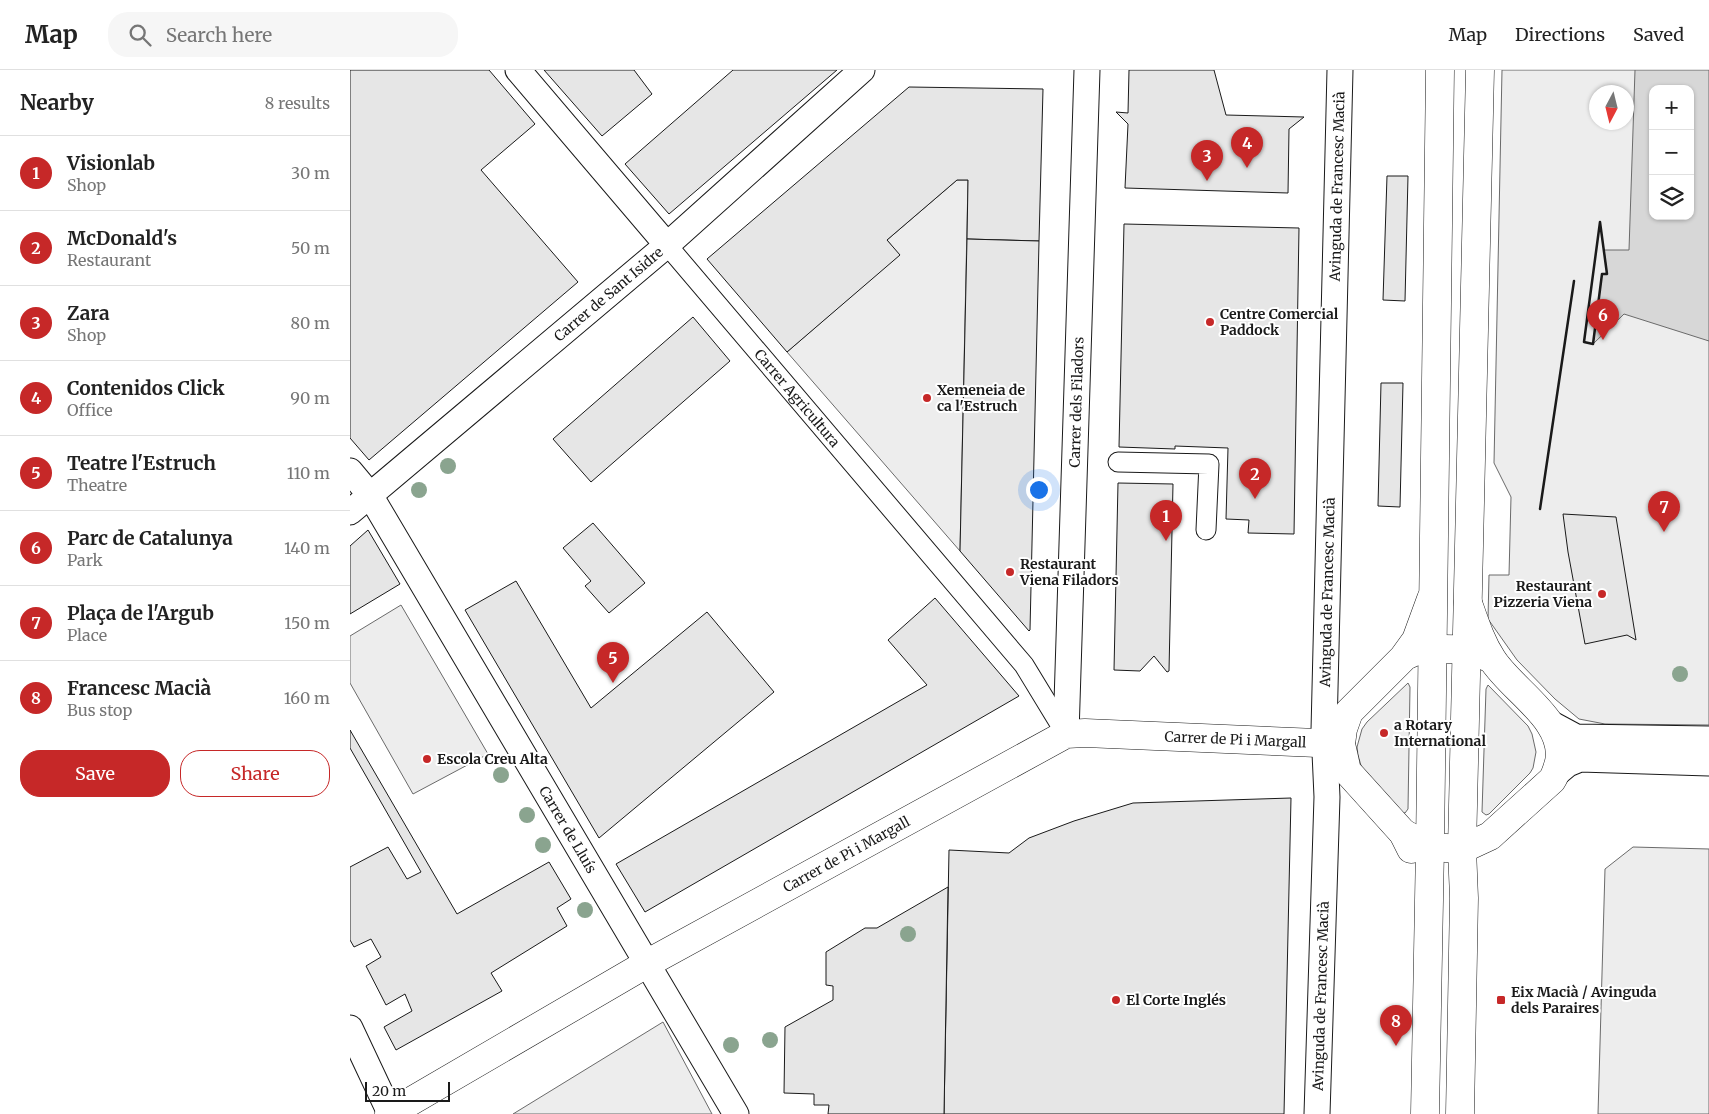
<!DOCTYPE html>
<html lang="en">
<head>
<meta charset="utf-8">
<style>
  :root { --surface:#fff; --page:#f6f6f6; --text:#222; --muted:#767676; --line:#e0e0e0; --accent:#c62828 }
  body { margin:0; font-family:Merriweather,serif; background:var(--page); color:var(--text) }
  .controls { position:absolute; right:15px; top:15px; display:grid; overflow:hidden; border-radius:10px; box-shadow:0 1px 4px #0004 }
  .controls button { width:45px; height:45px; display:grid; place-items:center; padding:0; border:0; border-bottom:1px solid var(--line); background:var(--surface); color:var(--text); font:25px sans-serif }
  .compass { position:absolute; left:1239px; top:15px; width:45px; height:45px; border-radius:50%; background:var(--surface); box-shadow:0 1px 4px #0004; rotate:187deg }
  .scale { position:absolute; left:15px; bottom:12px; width:85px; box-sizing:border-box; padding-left:5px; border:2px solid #1a1a1a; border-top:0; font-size:14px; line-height:18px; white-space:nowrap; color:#1a1a1a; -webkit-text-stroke:4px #fff; paint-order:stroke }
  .you { position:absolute; left:688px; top:419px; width:18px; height:18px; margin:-12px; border:4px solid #fff; border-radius:50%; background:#1a73e8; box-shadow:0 0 0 8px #1a73e833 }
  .badge { display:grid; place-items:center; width:32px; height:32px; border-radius:50%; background:var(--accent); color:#fff; font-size:16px; font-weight:700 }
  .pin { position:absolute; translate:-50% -41px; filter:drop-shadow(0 1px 2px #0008) }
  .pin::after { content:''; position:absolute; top:26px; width:18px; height:15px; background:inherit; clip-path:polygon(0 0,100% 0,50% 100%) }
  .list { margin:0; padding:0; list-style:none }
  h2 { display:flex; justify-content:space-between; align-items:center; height:65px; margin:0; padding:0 20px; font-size:21px }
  h2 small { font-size:16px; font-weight:400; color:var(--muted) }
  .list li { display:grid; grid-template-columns:32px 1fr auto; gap:15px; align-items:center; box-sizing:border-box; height:75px; padding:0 20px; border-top:1px solid var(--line) }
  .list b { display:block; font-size:19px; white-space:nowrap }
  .list p { margin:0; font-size:16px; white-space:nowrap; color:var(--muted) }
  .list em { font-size:16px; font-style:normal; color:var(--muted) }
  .actions { display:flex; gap:10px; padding:15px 20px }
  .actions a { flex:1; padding:11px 0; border:1px solid var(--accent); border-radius:20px; text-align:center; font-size:18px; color:var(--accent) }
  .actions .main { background:var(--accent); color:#fff }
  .icon { flex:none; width:28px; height:28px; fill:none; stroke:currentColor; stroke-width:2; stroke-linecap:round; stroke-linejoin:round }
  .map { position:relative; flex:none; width:1359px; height:1044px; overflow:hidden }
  header { display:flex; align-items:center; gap:30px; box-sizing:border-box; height:70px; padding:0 25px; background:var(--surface); border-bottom:1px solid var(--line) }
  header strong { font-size:24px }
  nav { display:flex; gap:28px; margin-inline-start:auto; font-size:18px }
  .search { width:350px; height:45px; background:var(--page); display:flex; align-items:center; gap:12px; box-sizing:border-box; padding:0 18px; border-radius:20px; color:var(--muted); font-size:19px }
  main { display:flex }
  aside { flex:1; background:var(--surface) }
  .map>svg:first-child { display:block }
</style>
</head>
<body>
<header>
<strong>Map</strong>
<div class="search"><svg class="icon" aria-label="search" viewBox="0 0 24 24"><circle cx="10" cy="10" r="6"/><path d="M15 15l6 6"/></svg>Search here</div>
<nav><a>Map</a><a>Directions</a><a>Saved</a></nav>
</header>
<main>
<aside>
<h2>Nearby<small>8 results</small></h2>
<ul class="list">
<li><span class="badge">1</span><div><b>Visionlab</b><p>Shop</p></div><em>30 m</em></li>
<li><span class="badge">2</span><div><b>McDonald's</b><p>Restaurant</p></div><em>50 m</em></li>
<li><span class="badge">3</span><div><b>Zara</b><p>Shop</p></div><em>80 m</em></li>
<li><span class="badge">4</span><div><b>Contenidos Click</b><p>Office</p></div><em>90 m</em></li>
<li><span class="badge">5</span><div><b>Teatre l'Estruch</b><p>Theatre</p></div><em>110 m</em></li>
<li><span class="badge">6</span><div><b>Parc de Catalunya</b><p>Park</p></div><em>140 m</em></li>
<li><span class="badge">7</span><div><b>Plaça de l'Argub</b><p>Place</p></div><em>150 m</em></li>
<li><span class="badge">8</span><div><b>Francesc Macià</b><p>Bus stop</p></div><em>160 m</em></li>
</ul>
<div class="actions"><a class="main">Save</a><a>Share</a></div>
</aside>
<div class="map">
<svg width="1359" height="1044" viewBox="0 0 1359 1044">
  <rect width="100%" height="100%" fill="#fff"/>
  <g fill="#ededed" stroke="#6a6a6a" fill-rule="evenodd">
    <path d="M 1152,0 L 1359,0 L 1359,655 L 1255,654 L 1229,649 L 1205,629 L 1167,590 L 1138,549 L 1139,505 L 1159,505 L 1161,427 L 1144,393 ZM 1303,19 L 1340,19 L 1340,146 L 1303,146 ZM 1246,22 L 1276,22 L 1276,52 L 1246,52 Z"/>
    <path d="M 607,110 L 618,110 L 610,481 L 437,282 L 549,185 L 537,170 Z"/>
    <path d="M 51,535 L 138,684 L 63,724 L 0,613 L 0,566 Z"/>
    <path d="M 1058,613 L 1060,617 L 1058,739 L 1055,743 L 1051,742 L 1012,699 L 1008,685 L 1007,677 L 1012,659 L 1017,652 Z"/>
    <path d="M 1138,615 L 1178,656 L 1182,664 L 1186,682 L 1183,698 L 1180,703 L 1139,744 L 1136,745 L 1132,742 L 1136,619 Z"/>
    <path d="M 1283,777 L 1359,779 L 1359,1044 L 1248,1044 L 1255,799 Z"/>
    <path d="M 313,952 L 362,1044 L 163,1044 Z"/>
  </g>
  <path fill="#d7d7d7" stroke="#6a6a6a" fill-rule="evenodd" d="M 1285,0 L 1359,0 L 1359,271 L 1274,244 L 1243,274 L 1252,204 L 1257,203 L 1254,180 L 1279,180 ZM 1303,19 L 1340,19 L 1340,146 L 1303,146 Z"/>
  <g fill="#e6e6e6" stroke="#1a1a1a">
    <path d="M 0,0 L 139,0 L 185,54 L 131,100 L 228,212 L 19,390 L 0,368 Z"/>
    <path d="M 194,0 L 284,0 L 302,24 L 252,66 Z"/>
    <path d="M 383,0 L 487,0 L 319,144 L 275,94 Z"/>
    <path d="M 779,0 L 864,0 L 876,45 L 954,47 L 939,59 L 938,123 L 775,118 L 778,54 L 766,42 L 778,43 Z"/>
    <path d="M 559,17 L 693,19 L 689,171 L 617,169 L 618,110 L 607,110 L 537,170 L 550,185 L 437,282 L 357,189 Z"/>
    <path d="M 1037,106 L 1058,106 L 1055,231 L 1033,230 Z"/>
    <path d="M 774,154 L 949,158 L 944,464 L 898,463 L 899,450 L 876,449 L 878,378 L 825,376 L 825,379 L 769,377 Z"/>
    <path d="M 617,169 L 689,171 L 680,560 L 679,561 L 610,481 Z"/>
    <path d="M 343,247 L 380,291 L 241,412 L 203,369 Z"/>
    <path d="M 1031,313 L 1053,313 L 1050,437 L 1028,436 Z"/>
    <path d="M 768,413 L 823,414 L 819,601 L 817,602 L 804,586 L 790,601 L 764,600 Z"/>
    <path d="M 1213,444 L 1266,447 L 1286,570 L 1277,565 L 1235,574 L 1218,482 Z"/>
    <path d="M 243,453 L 295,513 L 259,543 L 235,516 L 241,511 L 213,478 Z"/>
    <path d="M 18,460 L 50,514 L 0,544 L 0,476 Z"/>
    <path d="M 166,511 L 241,638 L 357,542 L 424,622 L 249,768 L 115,540 Z"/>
    <path d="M 585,528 L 669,626 L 295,842 L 266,794 L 577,615 L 538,570 Z"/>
    <path d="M 0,660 L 107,844 L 199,792 L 221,829 L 207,838 L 217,856 L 141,903 L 152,921 L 46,980 L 34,957 L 62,941 L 55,924 L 36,935 L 16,896 L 31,887 L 21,869 L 4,877 L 0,870 L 0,797 L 38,777 L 57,809 L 71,802 L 0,678 Z"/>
    <path d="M 941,728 L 934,1044 L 594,1044 L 599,780 L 659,783 L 679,768 L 724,751 L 783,733 Z"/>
    <path d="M 598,817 L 594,1044 L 478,1044 L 479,1035 L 464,1035 L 464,1024 L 434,1023 L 435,957 L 483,930 L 483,916 L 476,915 L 476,882 L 515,858 L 527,858 Z"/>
  </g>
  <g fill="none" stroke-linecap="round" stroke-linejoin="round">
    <g stroke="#1a1a1a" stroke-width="21">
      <g id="pedestrian">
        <path id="s1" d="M 317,175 L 674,595 L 716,664"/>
        <path d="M 768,392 L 859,394 L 856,460"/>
      </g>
    </g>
    <g stroke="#1a1a1a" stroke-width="27">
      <g id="minor">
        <path d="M 168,0 L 317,175"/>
        <path id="s2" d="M 0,401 L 20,425 L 386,1044"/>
        <path id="s3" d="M 0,442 L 317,175 L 512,0"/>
        <path d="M 1200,653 L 1226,667 L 1359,669"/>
        <path id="s4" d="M 716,664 L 737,0"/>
        <path d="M 1206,704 L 1218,694 L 1230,689 L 1359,693"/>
        <path d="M 0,958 L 40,1043"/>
        <path id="s5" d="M 967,1044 L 977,727 L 974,660 L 990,0"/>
      </g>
    </g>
    <g stroke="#1a1a1a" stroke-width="29">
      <g id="tertiary">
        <path d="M 1060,584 C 1072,577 1115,578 1128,583 C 1132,584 1136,587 1139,588"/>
        <path d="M 1053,763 L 1080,777 L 1112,779 L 1140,766 L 1202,710 C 1206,704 1207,699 1209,692 C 1217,650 1162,621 1142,589 C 1131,572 1125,553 1118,533"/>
        <path d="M 1061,779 L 1053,763 L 997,701 L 991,674 L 993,659 L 999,642 L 1053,588 L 1066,570 L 1081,529"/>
        <path id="s6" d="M 39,1044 L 298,893 L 716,664 L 735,663 L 991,674"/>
      </g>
    </g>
    <g stroke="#1a1a1a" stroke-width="29">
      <g id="secondary">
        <path d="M 1075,1044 L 1080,777 L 1090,0"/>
        <path d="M 1110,1044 L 1114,828 L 1112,779 L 1130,0"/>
      </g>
    </g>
    <use href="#pedestrian" stroke="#fff" stroke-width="19"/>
    <use href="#minor" stroke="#fff" stroke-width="25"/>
    <use href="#tertiary" stroke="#fff" stroke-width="28"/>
    <use href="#secondary" stroke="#fff" stroke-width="28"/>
    <g stroke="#1a1a1a" stroke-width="2.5">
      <path d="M 1250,152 L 1257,204 L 1252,204 L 1243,274 L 1234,272 Z"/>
      <path d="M 1190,439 L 1224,211"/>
    </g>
  </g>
  <g fill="#8aa48f">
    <circle cx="98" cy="396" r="8"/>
    <circle cx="69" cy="420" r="8"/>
    <circle cx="1330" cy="604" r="8"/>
    <circle cx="151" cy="705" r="8"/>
    <circle cx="177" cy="745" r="8"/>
    <circle cx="193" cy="775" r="8"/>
    <circle cx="235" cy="840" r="8"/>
    <circle cx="558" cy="864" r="8"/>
    <circle cx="420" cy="970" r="8"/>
    <circle cx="381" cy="975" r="8"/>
  </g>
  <g fill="#c62828" stroke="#fff" stroke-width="2">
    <circle cx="860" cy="252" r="5"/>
    <circle cx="577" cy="328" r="5"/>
    <circle cx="660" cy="502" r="5"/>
    <circle cx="1252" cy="524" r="5"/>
    <circle cx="1034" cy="663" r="5"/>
    <circle cx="77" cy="689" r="5"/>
    <circle cx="766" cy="930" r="5"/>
    <rect x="1146" y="925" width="10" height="10" rx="2.5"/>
  </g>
  <g text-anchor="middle" stroke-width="4" stroke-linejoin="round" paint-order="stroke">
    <g font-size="14" fill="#1a1a1a" stroke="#fff">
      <text dy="5" stroke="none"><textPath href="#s5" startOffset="928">Avinguda de Francesc Macià</textPath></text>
      <text dy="5" stroke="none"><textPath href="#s3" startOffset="338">Carrer de Sant Isidre</textPath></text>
      <text dy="5" stroke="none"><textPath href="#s1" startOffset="201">Carrer Agricultura</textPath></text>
      <text dy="5" stroke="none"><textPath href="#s4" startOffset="332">Carrer dels Filadors</textPath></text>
      <text dy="5" stroke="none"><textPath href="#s5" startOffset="522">Avinguda de Francesc Macià</textPath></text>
      <text dy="5" stroke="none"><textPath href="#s6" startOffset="946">Carrer de Pi i Margall</textPath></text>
      <text dy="5" stroke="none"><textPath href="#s2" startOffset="420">Carrer de Lluís</textPath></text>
      <text dy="5" stroke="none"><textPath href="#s6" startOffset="526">Carrer de Pi i Margall</textPath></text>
      <text dy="5" stroke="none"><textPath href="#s5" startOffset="118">Avinguda de Francesc Macià</textPath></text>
    </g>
    <g font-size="14" font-weight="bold" fill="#1a1a1a" stroke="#fff" text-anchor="start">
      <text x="870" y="249">Centre Comercial<tspan x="870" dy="16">Paddock</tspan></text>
      <text x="587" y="325">Xemeneia de<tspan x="587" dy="16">ca l'Estruch</tspan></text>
      <text x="670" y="499">Restaurant<tspan x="670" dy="16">Viena Filadors</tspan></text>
      <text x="1242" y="521" text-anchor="end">Restaurant<tspan x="1242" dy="16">Pizzeria Viena</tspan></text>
      <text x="1044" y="660">a Rotary<tspan x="1044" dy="16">International</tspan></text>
      <text x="87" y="694">Escola Creu Alta</text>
      <text x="1161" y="927">Eix Macià / Avinguda<tspan x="1161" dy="16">dels Paraires</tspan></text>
      <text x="776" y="935">El Corte Inglés</text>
    </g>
  </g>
</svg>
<div class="controls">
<button>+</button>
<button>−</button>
<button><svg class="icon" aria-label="layers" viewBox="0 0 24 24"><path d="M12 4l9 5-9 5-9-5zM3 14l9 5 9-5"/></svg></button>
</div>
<svg class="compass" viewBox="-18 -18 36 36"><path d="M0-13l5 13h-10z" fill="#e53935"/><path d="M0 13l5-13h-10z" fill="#767676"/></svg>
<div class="scale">20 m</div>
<div class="you"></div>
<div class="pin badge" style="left:816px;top:471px">1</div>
<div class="pin badge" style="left:905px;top:429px">2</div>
<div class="pin badge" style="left:857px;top:111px">3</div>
<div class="pin badge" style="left:897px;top:98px">4</div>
<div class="pin badge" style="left:263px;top:613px">5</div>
<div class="pin badge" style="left:1253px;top:270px">6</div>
<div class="pin badge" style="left:1314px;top:462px">7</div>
<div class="pin badge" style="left:1046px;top:976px">8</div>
</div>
</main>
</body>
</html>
